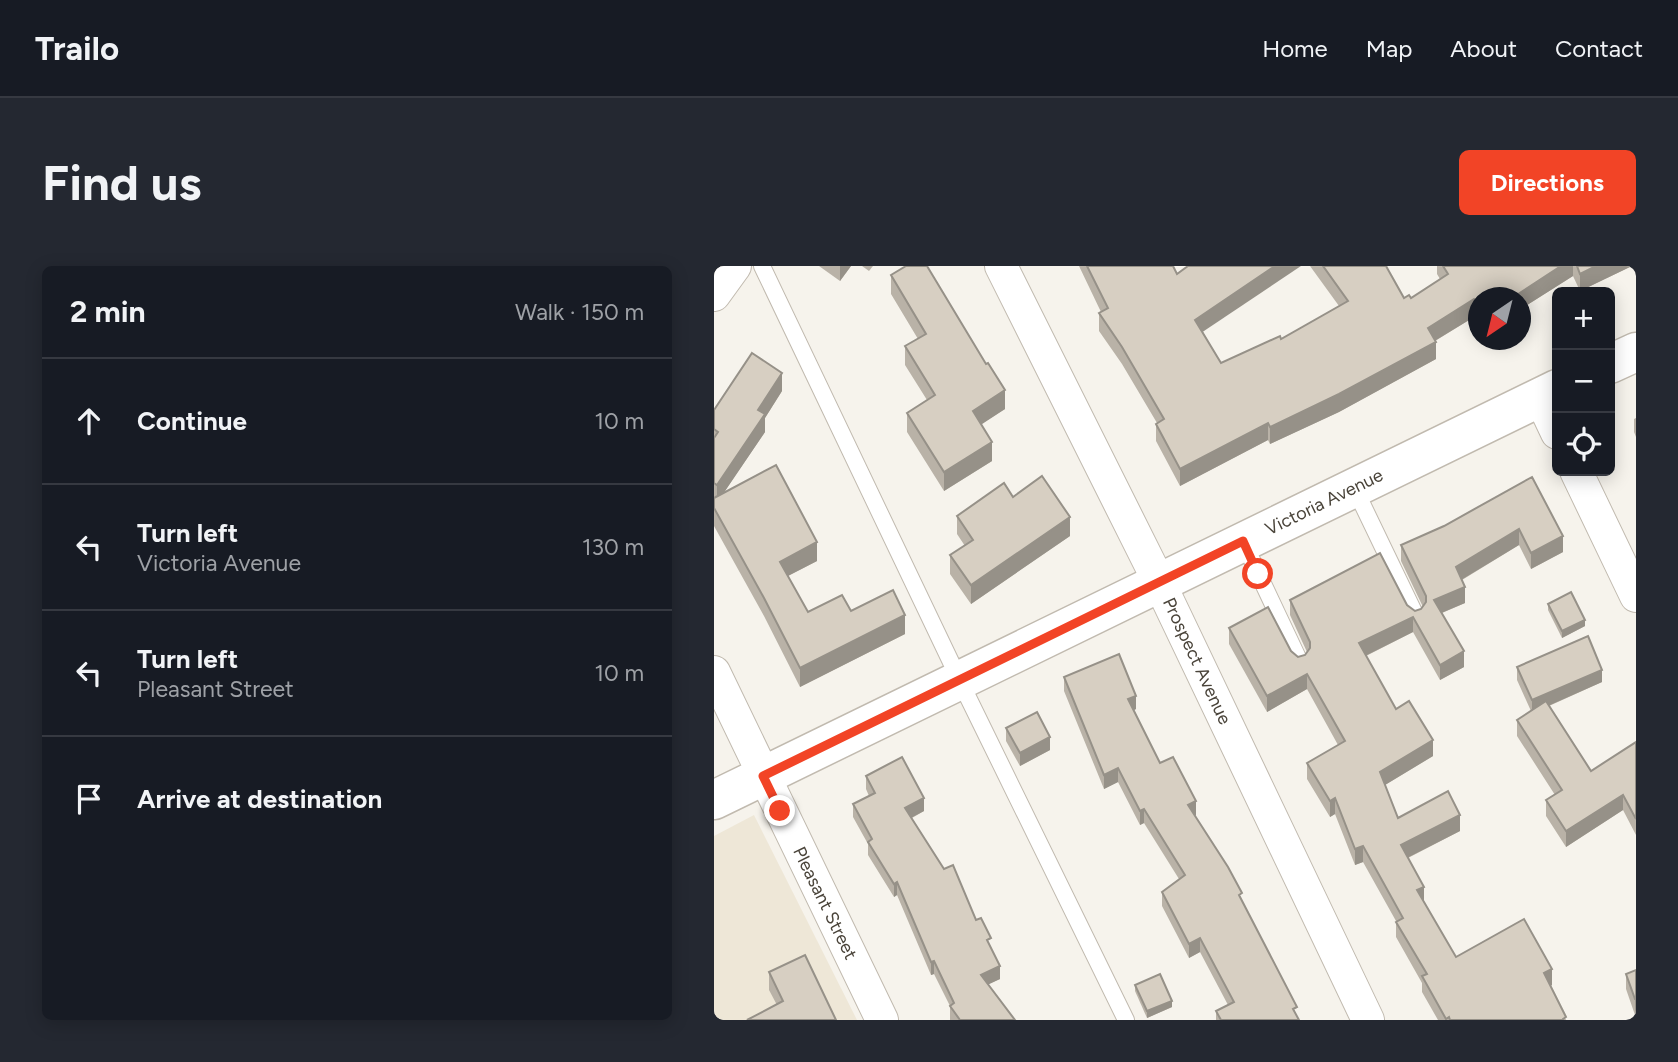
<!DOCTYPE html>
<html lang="en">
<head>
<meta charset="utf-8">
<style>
  :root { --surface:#171b24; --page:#242831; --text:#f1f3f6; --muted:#9ea1a6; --line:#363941; --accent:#f24426 }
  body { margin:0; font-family:Figtree,sans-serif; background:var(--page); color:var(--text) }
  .controls { position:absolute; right:21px; top:21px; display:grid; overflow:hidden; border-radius:10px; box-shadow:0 4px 18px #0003 }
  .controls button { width:63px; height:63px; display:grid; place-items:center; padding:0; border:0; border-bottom:2px solid var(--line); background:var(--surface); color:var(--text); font:35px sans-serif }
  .compass { position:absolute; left:754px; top:21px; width:63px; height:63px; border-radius:50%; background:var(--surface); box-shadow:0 4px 18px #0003; rotate:215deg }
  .stop { position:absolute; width:21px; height:21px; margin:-16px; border:5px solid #f24426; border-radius:50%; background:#fff }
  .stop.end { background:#f24426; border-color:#fff; box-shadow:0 2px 7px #0008 }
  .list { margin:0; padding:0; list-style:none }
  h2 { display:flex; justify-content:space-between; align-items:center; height:91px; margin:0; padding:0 28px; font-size:30px }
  h2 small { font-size:23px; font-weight:400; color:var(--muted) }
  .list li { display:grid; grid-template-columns:46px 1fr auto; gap:21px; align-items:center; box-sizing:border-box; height:126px; padding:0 28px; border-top:2px solid var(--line) }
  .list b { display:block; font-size:26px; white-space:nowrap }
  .list p { margin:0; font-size:23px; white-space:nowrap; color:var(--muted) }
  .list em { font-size:23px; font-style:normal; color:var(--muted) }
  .icon { flex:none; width:38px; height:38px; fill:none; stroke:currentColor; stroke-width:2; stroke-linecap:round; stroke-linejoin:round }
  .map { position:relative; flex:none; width:922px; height:754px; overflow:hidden; border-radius:10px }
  header { display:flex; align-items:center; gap:42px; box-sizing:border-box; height:98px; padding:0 35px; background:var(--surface); border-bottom:2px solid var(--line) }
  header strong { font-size:33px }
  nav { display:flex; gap:38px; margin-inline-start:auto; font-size:24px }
  .intro { display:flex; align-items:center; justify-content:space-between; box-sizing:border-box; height:168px; padding:0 42px }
  h1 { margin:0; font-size:49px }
  .button { padding:18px 32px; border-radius:10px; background:var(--accent); color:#fff; font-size:24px; font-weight:700 }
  main { display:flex; gap:42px; padding:0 42px }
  aside { flex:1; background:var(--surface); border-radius:10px; box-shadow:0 4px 18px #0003 }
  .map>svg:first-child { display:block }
</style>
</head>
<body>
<header>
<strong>Trailo</strong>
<nav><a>Home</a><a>Map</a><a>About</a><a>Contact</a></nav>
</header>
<div class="intro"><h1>Find us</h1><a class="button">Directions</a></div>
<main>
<aside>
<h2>2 min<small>Walk · 150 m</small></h2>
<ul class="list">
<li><svg class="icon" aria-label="ahead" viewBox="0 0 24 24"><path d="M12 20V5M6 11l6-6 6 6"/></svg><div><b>Continue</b></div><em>10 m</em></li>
<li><svg class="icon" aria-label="left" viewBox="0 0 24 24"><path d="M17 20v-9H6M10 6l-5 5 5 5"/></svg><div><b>Turn left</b><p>Victoria Avenue</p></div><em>130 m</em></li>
<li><svg class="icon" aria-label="left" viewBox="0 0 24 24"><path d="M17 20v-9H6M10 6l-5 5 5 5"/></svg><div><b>Turn left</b><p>Pleasant Street</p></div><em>10 m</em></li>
<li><svg class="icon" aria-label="arrive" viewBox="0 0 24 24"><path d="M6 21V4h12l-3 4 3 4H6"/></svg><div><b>Arrive at destination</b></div></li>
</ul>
</aside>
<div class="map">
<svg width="922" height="754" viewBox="0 0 922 754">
  <rect width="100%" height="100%" fill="#f6f3ec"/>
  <path fill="#eee7d7" d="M 40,549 L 143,754 L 0,754 L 0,570 Z"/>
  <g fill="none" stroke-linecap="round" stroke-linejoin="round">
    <g stroke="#c1baaf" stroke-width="18">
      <g id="service">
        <path d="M 48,0 L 246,415 L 412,754"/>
        <path d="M 640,221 L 702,350"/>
        <path d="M 529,275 L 586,396"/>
      </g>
    </g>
    <g stroke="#c1baaf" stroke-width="34">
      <g id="minor">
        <path d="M 287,0 L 445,316 L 654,754"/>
        <path d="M 0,29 L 21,0"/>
        <path d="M 826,131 L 843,167"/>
        <path d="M 862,205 L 922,330"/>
        <path d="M 0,406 L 168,754"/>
      </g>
    </g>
    <g stroke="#c1baaf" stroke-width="41">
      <g id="tertiary">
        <path d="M 896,98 L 922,86"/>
        <path d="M 0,534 L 843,123"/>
      </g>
    </g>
    <use href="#service" stroke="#fff" stroke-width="16"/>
    <use href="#minor" stroke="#fff" stroke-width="32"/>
    <use href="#tertiary" stroke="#fff" stroke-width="38"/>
  </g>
  <g fill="#b9b2a7">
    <path d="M 105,0 L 137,0 L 126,15 Z"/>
    <path d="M 148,0 L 159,0 L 155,5 Z"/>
    <path d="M 365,0 L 459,0 L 489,66 L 507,97 L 567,73 L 625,40 L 596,0 L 674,0 L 672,1 L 690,32 L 697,32 L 726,13 L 723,8 L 723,0 L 918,0 L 866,25 L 859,10 L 807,43 L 807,32 L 765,32 L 765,57 L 760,51 L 721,75 L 722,93 L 625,146 L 556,178 L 554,174 L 466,220 L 442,175 L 442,158 L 443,157 L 408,98 L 385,65 L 385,47 L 387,46 Z"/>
    <path d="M 177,9 L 291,143 L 267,158 L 278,195 L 230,225 L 193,166 L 193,147 L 213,134 L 191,99 L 191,80 L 204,73 L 177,28 Z"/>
    <path d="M 68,125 L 51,152 L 51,166 L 10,226 L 103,295 L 74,310 L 94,346 L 137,345 L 191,368 L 86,421 L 50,350 L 0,260 L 0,144 Z"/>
    <path d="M 922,152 L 922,171 L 920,166 L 920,153 Z"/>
    <path d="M 818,211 L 849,286 L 817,303 L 805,279 L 748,314 L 751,337 L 728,347 L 750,401 L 726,414 L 699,366 L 652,390 L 682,443 L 719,490 L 671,519 L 684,552 L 746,565 L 694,592 L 710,636 L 742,691 L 838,719 L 836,720 L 852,754 L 724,754 L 708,726 L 708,717 L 682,671 L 682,655 L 649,596 L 641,599 L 621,548 L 616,551 L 593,513 L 593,497 L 624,479 L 593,423 L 553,446 L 515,378 L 515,362 L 577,385 L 584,391 L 591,389 L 593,386 L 576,349 L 576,334 L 693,339 L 701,345 L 707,343 L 709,341 L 687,295 L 687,279 L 730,260 Z"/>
    <path d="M 299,231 L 356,270 L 257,338 L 236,308 L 236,289 L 251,280 L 243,268 L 243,250 Z"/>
    <path d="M 834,338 L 871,360 L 848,372 L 834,344 Z"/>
    <path d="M 803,401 L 888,416 L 835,440 L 877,505 L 922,476 L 922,569 L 909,544 L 852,581 L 832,550 L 832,534 L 841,529 L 803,470 L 803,454 L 817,445 L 803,414 Z"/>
    <path d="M 350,411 L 422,443 L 420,444 L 446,497 L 482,549 L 481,550 L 528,636 L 585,754 L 502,754 L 502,745 L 514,739 L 486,686 L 475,692 L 448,640 L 448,626 L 465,613 L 430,557 L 426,559 L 404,516 L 390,523 L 350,425 Z"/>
    <path d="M 292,462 L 336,484 L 306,500 L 292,475 Z"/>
    <path d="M 152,510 L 210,545 L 198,552 L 262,654 L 277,682 L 286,713 L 274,718 L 301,754 L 236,754 L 236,740 L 220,708 L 217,709 L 183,629 L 180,631 L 154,589 L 154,578 L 139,551 L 139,538 L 155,530 L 152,523 Z"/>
    <path d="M 922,704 L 922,748 L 921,749 L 912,723 L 912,708 Z"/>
    <path d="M 55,706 L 122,754 L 63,739 L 55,724 Z"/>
    <path d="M 421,719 L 458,741 L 433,752 L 421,725 Z"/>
  </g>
  <g fill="#969188">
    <path d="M 126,0 L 137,0 L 126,15 Z"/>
    <path d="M 561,0 L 587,0 L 481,71 L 481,54 Z"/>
    <path d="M 847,0 L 859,0 L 859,10 L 807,43 L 807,32 L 798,32 Z"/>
    <path d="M 882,0 L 918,0 L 866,25 L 866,8 Z"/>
    <path d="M 760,33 L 760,51 L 714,79 L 714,62 Z"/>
    <path d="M 722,76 L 722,93 L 625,146 L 556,178 L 556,161 Z"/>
    <path d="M 68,107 L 68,125 L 51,152 L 51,166 L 3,237 L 3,219 L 44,144 Z"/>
    <path d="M 291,124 L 291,143 L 259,164 L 259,145 Z"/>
    <path d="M 554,157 L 554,174 L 466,220 L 466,203 Z"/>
    <path d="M 278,176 L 278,195 L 230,225 L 230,206 Z"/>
    <path d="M 356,251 L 356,270 L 257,338 L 257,319 Z"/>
    <path d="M 805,263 L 805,279 L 742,317 L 742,301 Z"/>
    <path d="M 849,270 L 849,286 L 817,303 L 817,287 Z"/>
    <path d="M 103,276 L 103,295 L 66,314 L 66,296 Z"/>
    <path d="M 751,321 L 751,337 L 720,350 L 720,334 Z"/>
    <path d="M 191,349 L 191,368 L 86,421 L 86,402 Z"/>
    <path d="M 699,351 L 699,366 L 645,393 L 645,377 Z"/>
    <path d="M 871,354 L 871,360 L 848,372 L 848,365 Z"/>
    <path d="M 750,385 L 750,401 L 726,414 L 726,399 Z"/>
    <path d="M 888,404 L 888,416 L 818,447 L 818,434 Z"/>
    <path d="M 593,408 L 593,423 L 553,446 L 553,430 Z"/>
    <path d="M 422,430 L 422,443 L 414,447 L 414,433 Z"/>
    <path d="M 336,471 L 336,484 L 306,500 L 306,487 Z"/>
    <path d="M 719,474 L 719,490 L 666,522 L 666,506 Z"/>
    <path d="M 404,502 L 404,516 L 390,523 L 390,509 Z"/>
    <path d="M 909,529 L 909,544 L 852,581 L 852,565 Z"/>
    <path d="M 210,532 L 210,545 L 191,555 L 191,542 Z"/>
    <path d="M 621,532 L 621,548 L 616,551 L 616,535 Z"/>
    <path d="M 482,535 L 482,549 L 474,553 L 474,539 Z"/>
    <path d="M 430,543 L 430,557 L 426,559 L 426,545 Z"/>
    <path d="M 746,549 L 746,565 L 687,595 L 687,579 Z"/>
    <path d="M 649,580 L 649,596 L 641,599 L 641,583 Z"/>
    <path d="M 183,616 L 183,629 L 180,631 L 180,618 Z"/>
    <path d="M 710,621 L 710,636 L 703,624 Z"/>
    <path d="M 486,672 L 486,686 L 475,692 L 475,678 Z"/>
    <path d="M 220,695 L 220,708 L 217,709 L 217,696 Z"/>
    <path d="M 286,700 L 286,713 L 267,722 L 267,709 Z"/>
    <path d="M 838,703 L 838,719 L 830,723 L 830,707 Z"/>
    <path d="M 921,733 L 922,733 L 922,748 L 921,749 Z"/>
    <path d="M 458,735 L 458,741 L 433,752 L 433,745 Z"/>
  </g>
  <g fill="#d7cfc2" stroke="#969188" stroke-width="2">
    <path d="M 192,0 L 213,0 L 272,98 L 274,97 L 291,124 L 259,145 L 278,176 L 230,206 L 193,147 L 221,129 L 191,80 L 212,68 L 177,9 Z"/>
    <path d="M 373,0 L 459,0 L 463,8 L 474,0 L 561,0 L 481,54 L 507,97 L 566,70 L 567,73 L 634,35 L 609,0 L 672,0 L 690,32 L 695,29 L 697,32 L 734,8 L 729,0 L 847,0 L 798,32 L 765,32 L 765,40 L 760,33 L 714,62 L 722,76 L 625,128 L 556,161 L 554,157 L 466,203 L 442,158 L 450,153 L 408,81 L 385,47 L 394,42 Z"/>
    <path d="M 863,0 L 882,0 L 866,8 Z"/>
    <path d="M 38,87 L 68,107 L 44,144 L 51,148 L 3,219 L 0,217 L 0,172 L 4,166 L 0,163 L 0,144 Z"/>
    <path d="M 62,199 L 103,276 L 66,296 L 94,346 L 128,329 L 137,345 L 179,324 L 191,349 L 86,402 L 50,332 L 0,242 L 0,232 Z"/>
    <path d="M 328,210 L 356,251 L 257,319 L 236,289 L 259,274 L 243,250 L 290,217 L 299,231 Z"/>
    <path d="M 818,211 L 849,270 L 817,287 L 805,263 L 742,301 L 751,321 L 720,334 L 750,385 L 726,399 L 699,351 L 645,377 L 682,443 L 695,435 L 719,474 L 666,506 L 684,552 L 734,525 L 746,549 L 687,579 L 710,621 L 703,624 L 742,691 L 810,653 L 838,703 L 830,707 L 852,751 L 849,753 L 849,754 L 736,754 L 735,751 L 732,753 L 708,710 L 713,708 L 682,656 L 689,652 L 649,580 L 641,583 L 621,532 L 616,535 L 593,497 L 631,475 L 593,408 L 553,430 L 515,362 L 554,341 L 577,385 L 584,391 L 591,389 L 596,382 L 596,376 L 576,334 L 666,287 L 693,339 L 701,345 L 707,343 L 712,336 L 712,330 L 687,279 L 730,260 Z"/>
    <path d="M 857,326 L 871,354 L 848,365 L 834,338 Z"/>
    <path d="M 874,370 L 888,404 L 818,434 L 803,401 Z"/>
    <path d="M 405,388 L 422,430 L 414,433 L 446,497 L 459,491 L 482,535 L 474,539 L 514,601 L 528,627 L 525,629 L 583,741 L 579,743 L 585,754 L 507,754 L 502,745 L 520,736 L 486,672 L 475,678 L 448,626 L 471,609 L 430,543 L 426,545 L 404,502 L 390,509 L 350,411 Z"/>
    <path d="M 832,435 L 877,505 L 922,476 L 922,553 L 909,529 L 852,565 L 832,534 L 848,524 L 803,454 Z"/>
    <path d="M 323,446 L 336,471 L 306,487 L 292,462 Z"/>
    <path d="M 188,491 L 210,532 L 191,542 L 230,603 L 239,599 L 262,654 L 267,652 L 277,672 L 273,674 L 286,700 L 267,709 L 301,754 L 246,754 L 236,740 L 240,737 L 220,695 L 217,696 L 183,616 L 180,618 L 154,576 L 158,573 L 139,538 L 161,527 L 152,510 Z"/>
    <path d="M 91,689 L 122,754 L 33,754 L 69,735 L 55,706 Z"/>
    <path d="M 922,704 L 922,733 L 921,733 L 912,708 Z"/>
    <path d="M 446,708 L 458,735 L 433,745 L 421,719 Z"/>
  </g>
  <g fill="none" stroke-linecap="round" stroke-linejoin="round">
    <path stroke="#f24426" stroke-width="9" d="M 66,545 L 49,510 L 529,275 L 544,308"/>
  </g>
  <g text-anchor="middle" stroke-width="5" stroke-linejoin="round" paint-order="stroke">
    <g font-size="18" fill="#4a443a" stroke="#fff">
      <text transform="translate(610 236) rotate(-26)" y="6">Victoria Avenue</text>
      <text transform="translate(483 395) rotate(65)" y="6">Prospect Avenue</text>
      <text transform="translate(111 637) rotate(64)" y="6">Pleasant Street</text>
    </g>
  </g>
</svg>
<div class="controls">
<button>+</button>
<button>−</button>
<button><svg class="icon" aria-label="locate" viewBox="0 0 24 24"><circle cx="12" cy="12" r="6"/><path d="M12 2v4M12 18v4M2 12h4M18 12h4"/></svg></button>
</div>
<svg class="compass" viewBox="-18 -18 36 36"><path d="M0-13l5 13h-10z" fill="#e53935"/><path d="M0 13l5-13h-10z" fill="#9ea1a6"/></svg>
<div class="stop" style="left:544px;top:308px"></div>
<div class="stop end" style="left:66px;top:545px"></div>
</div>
</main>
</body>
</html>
